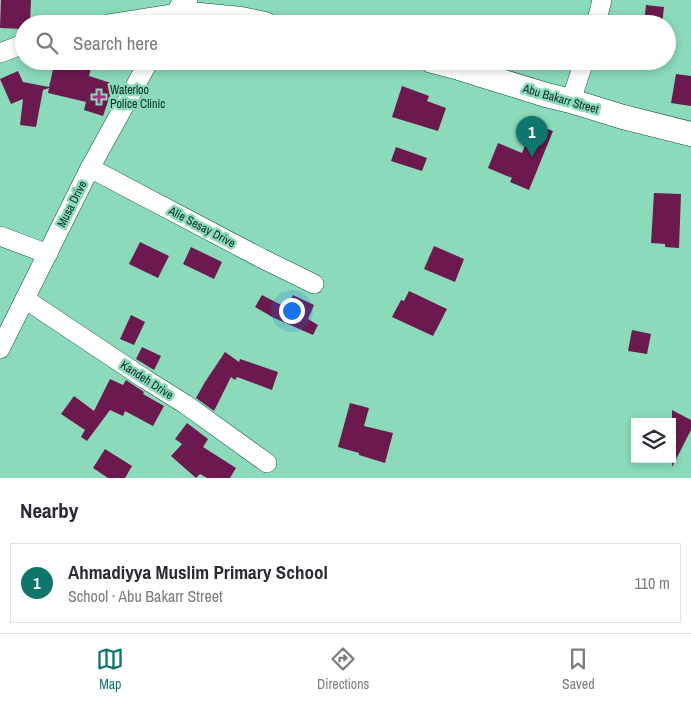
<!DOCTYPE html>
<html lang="en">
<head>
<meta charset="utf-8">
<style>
  :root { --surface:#fff; --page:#f2f2f3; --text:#2b2b33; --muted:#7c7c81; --line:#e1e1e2; --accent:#0f766e }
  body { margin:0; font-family:"Archivo Narrow",sans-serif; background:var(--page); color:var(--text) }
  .controls { position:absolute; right:15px; bottom:15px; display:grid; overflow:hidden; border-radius:0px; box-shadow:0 2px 8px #0003 }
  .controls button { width:45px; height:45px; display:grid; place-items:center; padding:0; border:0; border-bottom:1px solid var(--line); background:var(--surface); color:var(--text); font:25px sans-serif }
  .you { position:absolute; left:291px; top:310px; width:18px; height:18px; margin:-12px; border:4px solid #fff; border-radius:50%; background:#1a73e8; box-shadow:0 0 0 8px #1a73e833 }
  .badge { display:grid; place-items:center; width:32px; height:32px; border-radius:50%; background:var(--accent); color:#fff; font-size:16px; font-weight:700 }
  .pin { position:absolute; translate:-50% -41px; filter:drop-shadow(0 1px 2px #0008) }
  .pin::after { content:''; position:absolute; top:26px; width:18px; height:15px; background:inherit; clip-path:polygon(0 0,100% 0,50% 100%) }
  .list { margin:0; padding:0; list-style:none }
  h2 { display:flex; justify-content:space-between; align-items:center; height:65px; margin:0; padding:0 20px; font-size:21px }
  h2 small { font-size:16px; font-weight:400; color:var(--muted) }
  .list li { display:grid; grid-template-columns:32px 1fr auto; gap:15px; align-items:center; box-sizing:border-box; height:80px; margin:0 10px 10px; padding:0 10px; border:1px solid var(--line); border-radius:0px }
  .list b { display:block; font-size:19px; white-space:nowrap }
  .list p { margin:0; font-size:16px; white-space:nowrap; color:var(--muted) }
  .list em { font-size:16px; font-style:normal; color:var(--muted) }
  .icon { flex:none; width:28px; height:28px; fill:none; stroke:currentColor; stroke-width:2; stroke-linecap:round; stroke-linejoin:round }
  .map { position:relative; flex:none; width:691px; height:478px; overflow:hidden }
  .search { position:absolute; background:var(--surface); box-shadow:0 2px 8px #0003; left:15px; right:15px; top:15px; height:55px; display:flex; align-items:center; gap:12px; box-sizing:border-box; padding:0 18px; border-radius:28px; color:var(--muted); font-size:19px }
  .sheet { height:155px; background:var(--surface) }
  nav { display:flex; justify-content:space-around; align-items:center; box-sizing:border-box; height:70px; border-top:1px solid var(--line); background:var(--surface); font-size:14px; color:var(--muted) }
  nav a { display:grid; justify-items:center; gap:2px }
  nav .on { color:var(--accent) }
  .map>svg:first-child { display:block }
</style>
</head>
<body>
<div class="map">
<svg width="691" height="478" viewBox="0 0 691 478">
  <rect width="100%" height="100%" fill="#8bdab9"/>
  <g fill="#6c194f">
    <path d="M 1,0 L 31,0 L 30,24 L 24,24 L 24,29 L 0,28 Z"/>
    <path d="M 646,5 L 664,7 L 662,24 L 644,24 Z"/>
    <path d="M 55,61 L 93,61 L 89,76 L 114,84 L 103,116 L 84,110 L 86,102 L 48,93 L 49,88 L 43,90 L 36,127 L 20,125 L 23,99 L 11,104 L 0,79 L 18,71 L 23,82 L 49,87 Z"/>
    <path d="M 676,74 L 691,76 L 691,106 L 671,103 Z"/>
    <path d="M 402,86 L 429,96 L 427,101 L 446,108 L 438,131 L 392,117 Z"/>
    <path d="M 534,124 L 553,131 L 529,190 L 510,182 L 512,178 L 488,168 L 498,143 L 522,153 Z"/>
    <path d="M 396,147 L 427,158 L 422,171 L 391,161 Z"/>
    <path d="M 654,193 L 681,194 L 679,248 L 665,247 L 665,244 L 651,243 Z"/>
    <path d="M 140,242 L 169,256 L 158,278 L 129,264 Z"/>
    <path d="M 434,246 L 464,259 L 455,282 L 424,269 Z"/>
    <path d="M 191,247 L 222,262 L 214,279 L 183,264 Z"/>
    <path d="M 409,291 L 447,309 L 433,336 L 392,317 L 401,300 L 404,301 Z"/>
    <path d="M 262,295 L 287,308 L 293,295 L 314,305 L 308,319 L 318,325 L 313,335 L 274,318 L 255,307 Z"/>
    <path d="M 131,315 L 145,322 L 134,345 L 120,339 Z"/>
    <path d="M 632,330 L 651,334 L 647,354 L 628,351 Z"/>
    <path d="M 142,347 L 161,356 L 154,370 L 136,359 Z"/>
    <path d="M 225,352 L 239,362 L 240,359 L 278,372 L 272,390 L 237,377 L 235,380 L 231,377 L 214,411 L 196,398 L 205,382 Z"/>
    <path d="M 110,379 L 123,385 L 126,380 L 144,392 L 143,394 L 164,406 L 153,426 L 125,411 L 123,416 L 110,410 L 87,441 L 81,437 L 85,430 L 61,414 L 74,396 L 94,411 Z"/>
    <path d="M 350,403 L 369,408 L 364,426 L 393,433 L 385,463 L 359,455 L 359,453 L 338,447 Z"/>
    <path d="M 672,410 L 691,420 L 691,430 L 672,467 Z"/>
    <path d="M 187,423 L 208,439 L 203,447 L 236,468 L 230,478 L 207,478 L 200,474 L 196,478 L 171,456 L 182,444 L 175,439 Z"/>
    <path d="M 105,449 L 132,466 L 125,478 L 108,478 L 93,468 Z"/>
  </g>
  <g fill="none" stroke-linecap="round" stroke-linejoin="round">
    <g stroke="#11513c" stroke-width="20">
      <g id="minor">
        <path d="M 109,24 L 179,13"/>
        <path d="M 596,24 L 602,0"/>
        <path d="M 0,53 L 24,44"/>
        <path d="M 571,101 L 584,61"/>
        <path d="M 90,168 L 261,258 L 314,284"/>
        <path d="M 0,236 L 48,254"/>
        <path d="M 25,299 L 145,379 L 185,404 L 267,463"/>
        <path d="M 0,349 L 90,168 L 149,61"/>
      </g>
    </g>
    <g stroke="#11513c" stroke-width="25">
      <g id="tertiary">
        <path d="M 185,0 L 179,13 L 241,19 L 265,24"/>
        <path d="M 432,61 L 459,68 L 546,95 L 571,101 L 623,117 L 691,134"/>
      </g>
    </g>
    <use href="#minor" stroke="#fff" stroke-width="19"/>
    <use href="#tertiary" stroke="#fff" stroke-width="24"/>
  </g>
  <path fill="#ad3080" stroke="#8bdab9" stroke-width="2" d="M96.5 89.5h5v5h5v5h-5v5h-5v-5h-5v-5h5z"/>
  <g text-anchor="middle" stroke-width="5" stroke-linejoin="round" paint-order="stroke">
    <g font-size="12" fill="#0d2f22" stroke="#8bdab9" text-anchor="start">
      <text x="110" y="94">Waterloo<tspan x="110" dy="14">Police Clinic</tspan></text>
    </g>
    <g font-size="12" fill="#0d2f22" stroke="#8bdab9">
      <text transform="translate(561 99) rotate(16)" y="4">Abu Bakarr Street</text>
      <text transform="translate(72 204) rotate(-63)" y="4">Musa Drive</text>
      <text transform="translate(202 227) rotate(28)" y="4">Alie Sesay Drive</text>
      <text transform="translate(147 380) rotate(33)" y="4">Kandeh Drive</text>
    </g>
  </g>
</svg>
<div class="controls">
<button><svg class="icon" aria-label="layers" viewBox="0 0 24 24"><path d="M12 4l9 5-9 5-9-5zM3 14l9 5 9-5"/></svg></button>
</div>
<div class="you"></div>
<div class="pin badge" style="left:532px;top:157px">1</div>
<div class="search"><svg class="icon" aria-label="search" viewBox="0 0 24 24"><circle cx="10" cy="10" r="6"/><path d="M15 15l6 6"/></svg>Search here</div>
</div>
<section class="sheet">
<h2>Nearby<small></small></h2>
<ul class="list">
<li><span class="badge">1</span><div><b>Ahmadiyya Muslim Primary School</b><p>School · Abu Bakarr Street</p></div><em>110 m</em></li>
</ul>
</section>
<nav>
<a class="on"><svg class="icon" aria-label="map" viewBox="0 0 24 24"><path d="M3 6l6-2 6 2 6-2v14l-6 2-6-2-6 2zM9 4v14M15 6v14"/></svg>Map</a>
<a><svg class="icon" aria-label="directions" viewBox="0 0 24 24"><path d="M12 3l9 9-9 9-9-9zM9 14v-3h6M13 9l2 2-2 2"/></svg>Directions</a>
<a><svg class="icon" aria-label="saved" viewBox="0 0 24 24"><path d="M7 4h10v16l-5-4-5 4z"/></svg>Saved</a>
</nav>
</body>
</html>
